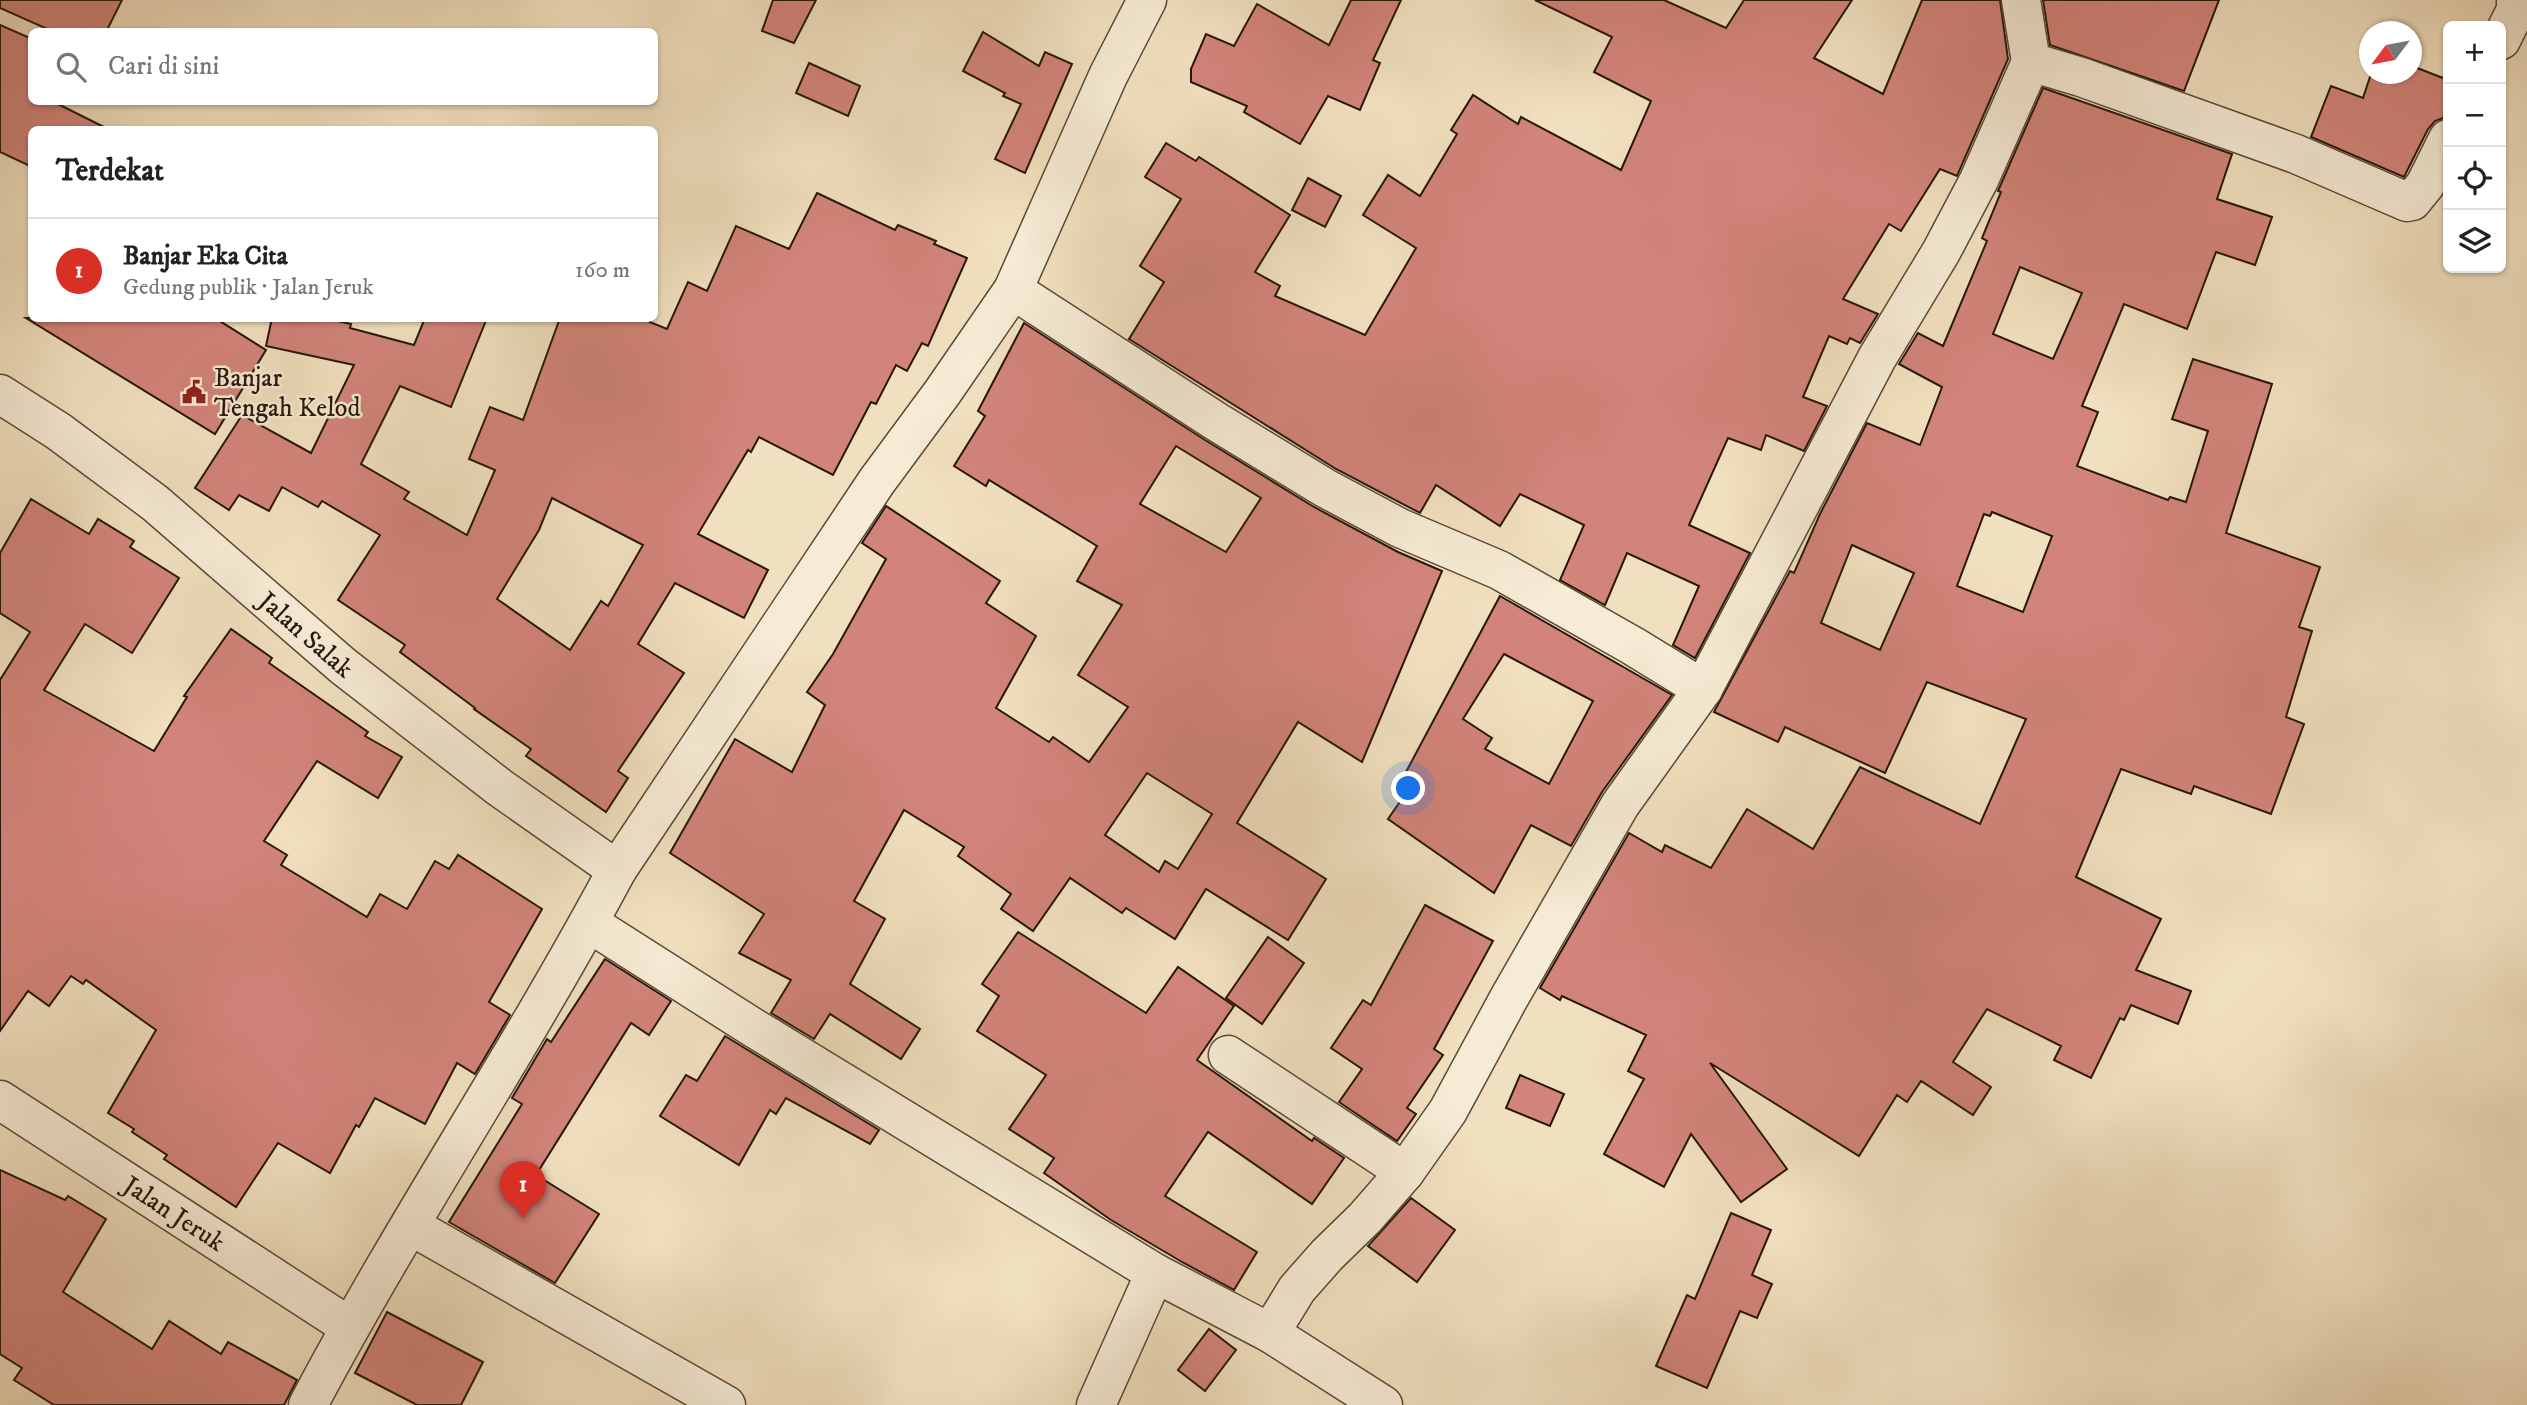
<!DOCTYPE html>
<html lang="id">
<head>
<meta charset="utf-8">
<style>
  :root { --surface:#fff; --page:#f2f2f2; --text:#222; --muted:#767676; --line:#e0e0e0; --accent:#d93025 }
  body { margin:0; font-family:"IM FELL DW Pica",serif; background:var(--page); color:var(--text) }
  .controls { position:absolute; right:21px; top:21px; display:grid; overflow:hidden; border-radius:10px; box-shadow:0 2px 5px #0004 }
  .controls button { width:63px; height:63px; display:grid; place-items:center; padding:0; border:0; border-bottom:2px solid var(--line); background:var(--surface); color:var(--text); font:35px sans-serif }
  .compass { position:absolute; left:2359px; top:21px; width:63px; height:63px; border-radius:50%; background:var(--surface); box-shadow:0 2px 5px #0004; rotate:238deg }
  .you { position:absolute; left:1409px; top:789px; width:24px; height:24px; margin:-18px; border:5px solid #fff; border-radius:50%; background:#1a73e8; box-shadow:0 0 0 10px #1a73e833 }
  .badge { display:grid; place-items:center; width:46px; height:46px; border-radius:50%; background:var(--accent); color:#fff; font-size:23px; font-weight:700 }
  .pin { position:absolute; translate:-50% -58px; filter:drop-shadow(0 2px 4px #0008) }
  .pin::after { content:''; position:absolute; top:37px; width:24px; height:21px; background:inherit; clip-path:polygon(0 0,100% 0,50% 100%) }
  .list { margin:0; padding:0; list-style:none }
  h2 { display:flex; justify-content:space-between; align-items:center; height:91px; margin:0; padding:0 28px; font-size:30px }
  h2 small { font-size:23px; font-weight:400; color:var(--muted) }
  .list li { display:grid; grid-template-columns:46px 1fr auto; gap:21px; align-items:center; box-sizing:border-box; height:105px; padding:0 28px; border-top:2px solid var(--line) }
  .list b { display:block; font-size:26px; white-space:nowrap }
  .list p { margin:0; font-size:23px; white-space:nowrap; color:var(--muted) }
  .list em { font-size:23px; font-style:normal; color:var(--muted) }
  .icon { flex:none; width:38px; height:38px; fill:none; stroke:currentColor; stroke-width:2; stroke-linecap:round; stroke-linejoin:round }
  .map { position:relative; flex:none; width:2527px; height:1405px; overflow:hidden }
  .search { position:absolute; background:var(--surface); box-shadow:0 2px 5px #0004; left:28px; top:28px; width:630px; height:77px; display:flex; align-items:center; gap:18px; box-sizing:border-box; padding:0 24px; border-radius:10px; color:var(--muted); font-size:26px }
  .panel { position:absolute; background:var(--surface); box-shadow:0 2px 5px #0004; left:28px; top:126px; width:630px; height:196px; border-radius:10px }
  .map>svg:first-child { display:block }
</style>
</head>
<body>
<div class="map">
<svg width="2527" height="1405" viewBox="0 0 2527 1405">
  <rect width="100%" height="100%" fill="#f1e0bf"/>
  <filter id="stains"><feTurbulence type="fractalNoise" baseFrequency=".00286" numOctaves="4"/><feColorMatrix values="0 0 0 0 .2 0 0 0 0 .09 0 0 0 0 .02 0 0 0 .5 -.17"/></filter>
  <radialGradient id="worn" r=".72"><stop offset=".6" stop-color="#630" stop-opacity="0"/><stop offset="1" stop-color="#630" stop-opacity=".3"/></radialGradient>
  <g fill="#d2847a" stroke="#27170a" stroke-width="2" fill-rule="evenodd">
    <path d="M 0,0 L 122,0 L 106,32 L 54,32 L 0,8 Z"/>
    <path d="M 773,0 L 816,0 L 794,43 L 762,31 Z"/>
    <path d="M 1351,0 L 1401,0 L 1373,60 L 1380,63 L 1360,110 L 1328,96 L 1300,144 L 1244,112 L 1247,106 L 1191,82 L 1191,69 L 1206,34 L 1234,46 L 1257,4 L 1329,45 Z"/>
    <path d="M 1535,0 L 1664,0 L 1726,28 L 1744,0 L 1852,0 L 1814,58 L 1883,94 L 1922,0 L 2000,0 L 2008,59 L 1957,176 L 1940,169 L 1901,231 L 1889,224 L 1843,299 L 1878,314 L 1860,343 L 1850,338 L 1847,344 L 1829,336 L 1803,397 L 1827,406 L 1804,451 L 1766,435 L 1761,450 L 1728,438 L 1689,525 L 1750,553 L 1695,658 L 1673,645 L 1699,586 L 1627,553 L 1605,605 L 1560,580 L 1584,525 L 1520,494 L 1500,526 L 1436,485 L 1420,513 L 1336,469 L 1129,339 L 1164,282 L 1140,266 L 1181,199 L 1145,177 L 1166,143 L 1196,161 L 1199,157 L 1290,215 L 1255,272 L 1280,286 L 1275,296 L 1365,335 L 1416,248 L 1363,215 L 1388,175 L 1420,196 L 1457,134 L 1451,130 L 1473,95 L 1518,124 L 1521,117 L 1621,170 L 1651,101 L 1594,72 L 1612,37 Z"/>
    <path d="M 2043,0 L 2219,0 L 2184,91 L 2050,45 Z"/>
    <path d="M 0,25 L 32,39 L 32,102 L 54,102 L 110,130 L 32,130 L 32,167 L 0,152 Z"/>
    <path d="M 983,32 L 1039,66 L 1045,52 L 1072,64 L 1025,173 L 995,159 L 1021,104 L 1003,96 L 1005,93 L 963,71 Z"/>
    <path d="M 809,63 L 860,86 L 848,116 L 796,93 Z"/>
    <path d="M 2412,66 L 2448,80 L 2448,106 L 2443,118 L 2435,121 L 2428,129 L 2404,177 L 2311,137 L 2331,86 L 2363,98 L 2371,74 L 2412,74 Z"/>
    <path d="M 2043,88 L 2232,154 L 2217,199 L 2272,217 L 2255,265 L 2216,252 L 2187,329 L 2124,304 L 2082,406 L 2098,412 L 2077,466 L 2168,500 L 2170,497 L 2186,502 L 2208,431 L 2172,419 L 2193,359 L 2272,384 L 2226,533 L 2320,567 L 2299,627 L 2312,631 L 2286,717 L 2304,724 L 2271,814 L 2194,786 L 2191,794 L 2121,769 L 2076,877 L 2161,919 L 2136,970 L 2191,991 L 2178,1024 L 2131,1005 L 2124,1020 L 2120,1018 L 2091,1078 L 2054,1060 L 2061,1046 L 1987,1009 L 1953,1062 L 1991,1087 L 1973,1115 L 1921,1081 L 1907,1102 L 1897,1095 L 1859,1156 L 1710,1063 L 1787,1169 L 1741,1202 L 1691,1134 L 1664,1187 L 1604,1154 L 1644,1079 L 1628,1071 L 1646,1035 L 1562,996 L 1560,1000 L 1540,988 L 1629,833 L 1662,852 L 1665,845 L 1711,868 L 1747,809 L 1813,849 L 1860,767 L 1980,824 L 2026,719 L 1927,682 L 1885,773 L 1785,727 L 1778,742 L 1714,712 L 1790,571 L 1794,573 L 1820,514 L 1867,423 L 1920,445 L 1942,387 L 1899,364 L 1918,333 L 1943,346 L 1987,241 L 1982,238 L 2001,192 L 1998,191 ZM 2020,267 L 2082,293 L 2053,359 L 1993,334 ZM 1992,512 L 2052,536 L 2023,612 L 1957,586 L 1984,514 L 1990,516 ZM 1852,545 L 1914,573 L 1880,650 L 1821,623 Z"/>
    <path d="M 1308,178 L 1341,196 L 1325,227 L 1292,210 Z"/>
    <path d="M 817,193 L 895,230 L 898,225 L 936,241 L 934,244 L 967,258 L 928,346 L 922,343 L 907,371 L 896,365 L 876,404 L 871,402 L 833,475 L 759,437 L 751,452 L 748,450 L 698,534 L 768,570 L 744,618 L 675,583 L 638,644 L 684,673 L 618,771 L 628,778 L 606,812 L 526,756 L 531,749 L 474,709 L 475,708 L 400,652 L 405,645 L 338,600 L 380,535 L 322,501 L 318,507 L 282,487 L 269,511 L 239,495 L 229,510 L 195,488 L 242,415 L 311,453 L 354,365 L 266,346 L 272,318 L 325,318 L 351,324 L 350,328 L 414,345 L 425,318 L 487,318 L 451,407 L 400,386 L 361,464 L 409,492 L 404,499 L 467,535 L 495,470 L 469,459 L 490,407 L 523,420 L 560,318 L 640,318 L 667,329 L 688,282 L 707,291 L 736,226 L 789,249 ZM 552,498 L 643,545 L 608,606 L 601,601 L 570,650 L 497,599 L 539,530 Z"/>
    <path d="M 26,318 L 215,318 L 266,350 L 215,434 Z"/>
    <path d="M 1024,323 L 1205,440 L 1314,507 L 1398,552 L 1442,571 L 1362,762 L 1298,722 L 1237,823 L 1326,879 L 1288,940 L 1206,889 L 1175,939 L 1126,908 L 1122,913 L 1070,878 L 1033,931 L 1001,909 L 1011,894 L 958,856 L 964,847 L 904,810 L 854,901 L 885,919 L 850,984 L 920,1029 L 901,1059 L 830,1014 L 814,1039 L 771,1013 L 791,980 L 739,953 L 764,914 L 670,853 L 735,739 L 792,772 L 825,705 L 807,692 L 833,654 L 886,559 L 862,543 L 886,506 L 1000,581 L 986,603 L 1036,636 L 996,708 L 1049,742 L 1053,737 L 1089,762 L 1128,707 L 1078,675 L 1122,605 L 1077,581 L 1097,546 L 989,480 L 986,486 L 954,466 L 985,416 L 978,411 ZM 1176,446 L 1261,498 L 1226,552 L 1140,504 ZM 1147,773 L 1212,814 L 1178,869 L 1165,861 L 1159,872 L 1105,835 Z"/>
    <path d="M 31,499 L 89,534 L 98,519 L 134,541 L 130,547 L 179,578 L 132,653 L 85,624 L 44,690 L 154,751 L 187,697 L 184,696 L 231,629 L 272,658 L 269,663 L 368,732 L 365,736 L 402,757 L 378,798 L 317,761 L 264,841 L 287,855 L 281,865 L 367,917 L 380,894 L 407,909 L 435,861 L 449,869 L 458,855 L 542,909 L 489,1002 L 510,1015 L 475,1074 L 457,1063 L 425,1124 L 375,1098 L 359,1127 L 356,1125 L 330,1173 L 278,1143 L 236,1207 L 164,1159 L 167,1155 L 132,1132 L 134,1129 L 108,1113 L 156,1030 L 86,980 L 83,984 L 71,976 L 49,1006 L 28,991 L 0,1031 L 0,680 L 30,632 L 0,613 L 0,553 Z"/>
    <path d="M 1500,596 L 1672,695 L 1602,792 L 1571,846 L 1531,825 L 1494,893 L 1388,819 L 1408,790 L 1399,785 ZM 1504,654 L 1593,701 L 1549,784 L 1485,749 L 1492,738 L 1463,719 Z"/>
    <path d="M 1425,905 L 1493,941 L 1434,1049 L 1443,1055 L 1407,1108 L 1416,1114 L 1397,1141 L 1339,1102 L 1362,1069 L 1331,1048 L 1363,1000 L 1371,1005 Z"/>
    <path d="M 1018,932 L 1146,1013 L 1178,967 L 1234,1006 L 1197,1060 L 1312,1141 L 1314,1138 L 1344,1158 L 1312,1204 L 1208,1132 L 1165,1196 L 1257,1252 L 1234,1290 L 1182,1262 L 1111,1220 L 1044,1173 L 1054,1158 L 1009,1129 L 1046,1075 L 977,1031 L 999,996 L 982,984 Z"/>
    <path d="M 1268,937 L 1304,963 L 1262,1024 L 1226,998 Z"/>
    <path d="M 605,959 L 671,1001 L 649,1035 L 631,1023 L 536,1175 L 599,1214 L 555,1283 L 449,1222 L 522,1104 L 512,1098 L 547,1039 L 551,1042 Z"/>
    <path d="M 725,1036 L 879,1130 L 870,1144 L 786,1098 L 776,1114 L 770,1110 L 739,1165 L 660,1116 L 686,1075 L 697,1081 Z"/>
    <path d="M 1520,1075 L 1564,1094 L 1550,1126 L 1506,1108 Z"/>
    <path d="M 0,1170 L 65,1200 L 68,1196 L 106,1219 L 63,1292 L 152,1349 L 169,1321 L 221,1354 L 228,1342 L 297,1380 L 284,1405 L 54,1405 L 14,1380 L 22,1368 L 0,1354 Z"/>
    <path d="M 1411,1198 L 1455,1230 L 1417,1282 L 1368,1246 Z"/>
    <path d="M 1731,1213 L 1771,1230 L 1752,1275 L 1772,1284 L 1757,1318 L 1740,1311 L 1707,1388 L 1656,1366 L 1687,1295 L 1695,1299 Z"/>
    <path d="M 387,1312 L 483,1362 L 461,1405 L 417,1405 L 355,1373 Z"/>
    <path d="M 1209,1329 L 1236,1350 L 1205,1391 L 1178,1370 Z"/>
  </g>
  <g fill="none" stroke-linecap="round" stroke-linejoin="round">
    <g stroke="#5a4937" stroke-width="41">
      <g id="minor">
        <path d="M 2501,40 L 2516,10 L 2516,0"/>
        <path d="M 2031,62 L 2081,77 L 2296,154 L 2407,202 L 2412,201 L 2425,185 L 2448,139"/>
        <path d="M 1013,290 L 1217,422 L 1325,488 L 1400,528 L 1499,570 L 1633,646 L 1703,689"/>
        <path id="s1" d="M 0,394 L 58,431 L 155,503 L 343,666 L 499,787 L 617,870"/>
        <path d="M 589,923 L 749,1025 L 1155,1273 L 1270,1333 L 1297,1289 L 1327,1255 L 1365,1218 L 1405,1172 L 1448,1111 L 1509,998 L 1620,805 L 1703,689 L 1877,358 L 1941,252 L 1979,180 L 2031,62 L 2021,0"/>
        <path d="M 1228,1055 L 1405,1172"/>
        <path id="s2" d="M 0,1100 L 350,1327"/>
        <path d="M 411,1226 L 726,1405"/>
        <path d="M 1270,1333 L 1383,1405"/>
        <path d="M 308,1405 C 404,1223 520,1052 617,870 L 877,481 L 942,393 L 1013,290 L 1108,76 L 1147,0"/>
        <path d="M 1096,1405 L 1155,1273"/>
      </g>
    </g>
    <use href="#minor" stroke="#f6ebd5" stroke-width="38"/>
  </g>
  <defs>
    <g id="civic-bare" transform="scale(1.89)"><path d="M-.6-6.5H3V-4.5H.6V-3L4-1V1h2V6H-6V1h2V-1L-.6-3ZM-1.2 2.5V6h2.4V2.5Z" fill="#8f2418" stroke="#f6ebd5" stroke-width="2.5" paint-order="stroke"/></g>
  </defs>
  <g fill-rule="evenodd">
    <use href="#civic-bare" x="194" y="392"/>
  </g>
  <g text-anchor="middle" stroke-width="5" stroke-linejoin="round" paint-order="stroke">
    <g font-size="26" fill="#27170a" stroke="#f6ebd5" text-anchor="start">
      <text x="214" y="386">Banjar<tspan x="214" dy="30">Tengah Kelod</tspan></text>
    </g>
    <g font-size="26" fill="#27170a" stroke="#f6ebd5">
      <text dy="9" stroke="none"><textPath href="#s1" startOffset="390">Jalan Salak</textPath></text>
      <text dy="9" stroke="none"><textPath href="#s2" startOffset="208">Jalan Jeruk</textPath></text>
    </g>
  </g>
  <rect width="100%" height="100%" filter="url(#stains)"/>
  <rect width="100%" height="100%" fill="url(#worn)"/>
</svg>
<div class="controls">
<button>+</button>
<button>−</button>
<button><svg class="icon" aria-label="locate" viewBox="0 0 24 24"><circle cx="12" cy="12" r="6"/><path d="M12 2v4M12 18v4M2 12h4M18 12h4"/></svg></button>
<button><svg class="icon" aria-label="layers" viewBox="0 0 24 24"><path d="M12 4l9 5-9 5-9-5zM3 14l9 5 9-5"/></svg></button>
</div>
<svg class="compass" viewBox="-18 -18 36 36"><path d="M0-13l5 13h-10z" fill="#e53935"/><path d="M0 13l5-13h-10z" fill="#767676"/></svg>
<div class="you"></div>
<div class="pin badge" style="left:523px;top:1219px">1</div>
<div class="search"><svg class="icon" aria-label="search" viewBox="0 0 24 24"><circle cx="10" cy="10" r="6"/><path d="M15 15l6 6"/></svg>Cari di sini</div>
<section class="panel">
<h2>Terdekat<small></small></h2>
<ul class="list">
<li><span class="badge">1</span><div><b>Banjar Eka Cita</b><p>Gedung publik · Jalan Jeruk</p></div><em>160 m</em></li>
</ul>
</section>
</div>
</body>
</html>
